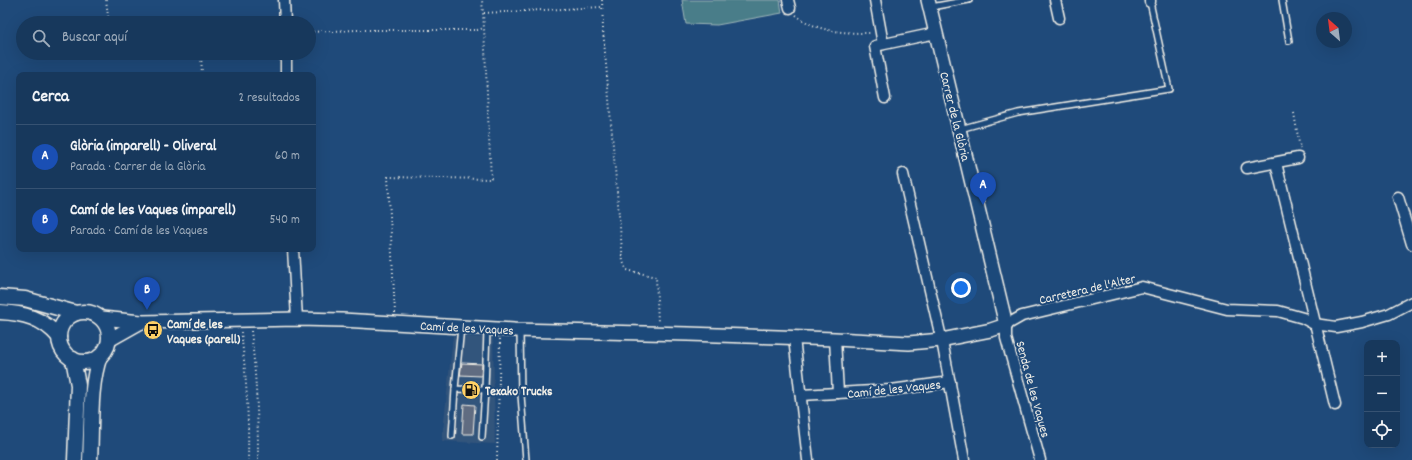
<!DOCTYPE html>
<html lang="es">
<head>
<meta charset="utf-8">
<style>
  :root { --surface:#17385c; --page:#244365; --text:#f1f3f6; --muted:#9eacbb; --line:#365272; --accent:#95b2f1 }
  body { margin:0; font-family:Dekko,sans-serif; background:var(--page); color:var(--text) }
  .controls { position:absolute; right:12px; bottom:12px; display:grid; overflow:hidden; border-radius:8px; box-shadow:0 4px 16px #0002 }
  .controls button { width:36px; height:36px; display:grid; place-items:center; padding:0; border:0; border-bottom:1px solid var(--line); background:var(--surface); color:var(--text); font:20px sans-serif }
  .compass { position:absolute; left:1316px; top:12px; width:36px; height:36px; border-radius:50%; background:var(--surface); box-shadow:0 4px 16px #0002; rotate:332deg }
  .you { position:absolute; left:961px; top:288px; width:14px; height:14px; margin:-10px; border:3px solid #fff; border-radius:50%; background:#1a73e8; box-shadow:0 0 0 6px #1a73e833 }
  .badge { display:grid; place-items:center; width:26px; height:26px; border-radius:50%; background:var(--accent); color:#fff; font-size:13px; font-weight:700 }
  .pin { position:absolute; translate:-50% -33px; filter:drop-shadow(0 1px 2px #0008) }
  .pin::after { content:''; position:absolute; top:21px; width:14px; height:12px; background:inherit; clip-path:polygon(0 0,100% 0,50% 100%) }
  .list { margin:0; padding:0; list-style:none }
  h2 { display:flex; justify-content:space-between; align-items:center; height:52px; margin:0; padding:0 16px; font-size:17px }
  h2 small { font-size:13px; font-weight:400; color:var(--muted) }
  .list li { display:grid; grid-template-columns:26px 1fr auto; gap:12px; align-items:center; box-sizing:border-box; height:64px; padding:0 16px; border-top:1px solid var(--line) }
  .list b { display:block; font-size:15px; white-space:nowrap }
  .list p { margin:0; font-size:13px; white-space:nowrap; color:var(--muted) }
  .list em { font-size:13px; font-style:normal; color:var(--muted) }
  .icon { flex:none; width:22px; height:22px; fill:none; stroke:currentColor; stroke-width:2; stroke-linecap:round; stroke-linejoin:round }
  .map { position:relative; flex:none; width:1412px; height:460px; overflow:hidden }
  .search { position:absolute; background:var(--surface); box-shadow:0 4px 16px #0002; left:16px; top:16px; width:300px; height:44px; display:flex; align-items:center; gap:10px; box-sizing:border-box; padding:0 14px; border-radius:22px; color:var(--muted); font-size:15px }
  .panel { position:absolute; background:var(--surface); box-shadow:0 4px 16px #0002; left:16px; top:72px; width:300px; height:180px; border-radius:8px }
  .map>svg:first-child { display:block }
</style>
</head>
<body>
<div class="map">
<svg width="1412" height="460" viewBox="0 0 1412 460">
  <rect width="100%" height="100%" fill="#1f4a7a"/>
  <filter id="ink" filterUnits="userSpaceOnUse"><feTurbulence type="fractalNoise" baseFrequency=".025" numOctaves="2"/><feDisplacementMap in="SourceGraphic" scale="8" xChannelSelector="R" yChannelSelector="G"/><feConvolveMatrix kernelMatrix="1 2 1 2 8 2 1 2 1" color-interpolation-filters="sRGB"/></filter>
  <g filter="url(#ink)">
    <path fill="#33547c" d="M 453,336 L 493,338 L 495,444 L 442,441 Z"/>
    <path fill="#4a7d89" stroke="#9fb7b8" d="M 682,0 L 780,0 L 782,13 L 717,25 L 686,24 Z"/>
    <g fill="#616c81" stroke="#f4f1e8">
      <path d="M 462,363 L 482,364 L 481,376 L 460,375 Z"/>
      <path d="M 464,404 L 475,405 L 473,434 L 462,434 Z"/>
    </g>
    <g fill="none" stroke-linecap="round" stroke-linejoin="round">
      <g stroke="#f4f1e8" stroke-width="8">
        <g id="service">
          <path d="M 1282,0 L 1289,41"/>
          <path d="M 931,7 L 969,0"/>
          <path d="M 960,129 L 1018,113 L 1169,89 L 1150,2"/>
          <path d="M 461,327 L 455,389 L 485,390 L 487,330"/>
          <path d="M 520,331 L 521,395 L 526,460"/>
          <path d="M 452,436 L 455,389"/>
          <path d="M 482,437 L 485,390"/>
        </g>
      </g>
      <g stroke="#f4f1e8" stroke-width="13">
        <g id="minor">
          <path d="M 284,0 L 285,23"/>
          <path d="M 788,0 L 790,8"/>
          <path d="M 875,0 L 883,44"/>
          <path d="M 1055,0 L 1059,18"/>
          <path d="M 1150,0 L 1150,2"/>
          <path d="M 286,53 L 286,75"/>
          <path d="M 885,98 L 875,46 L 936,33"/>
          <path d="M 1276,163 L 1335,405"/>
          <path d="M 1247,168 L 1298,158"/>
          <path d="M 903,174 L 943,346 L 964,460"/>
          <path d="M 1398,197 L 1412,244"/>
          <path d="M 293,249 L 297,319"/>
          <path d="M 794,338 L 808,460"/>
          <path d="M 835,339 L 838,393"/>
          <path d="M 801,395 L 891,390 L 950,382"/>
          <path d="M 1040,460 L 1006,338 L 1006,325 L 1022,316 L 1142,287 L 1227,309 L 1278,311 L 1303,318 L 1314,324 L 1336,327 L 1362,322 L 1389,314 L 1412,302"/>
        </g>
      </g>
      <g stroke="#f4f1e8" stroke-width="16">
        <g id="tertiary">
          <path d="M 102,318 L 141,322 L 297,319 L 342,320 L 514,330 L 688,334 L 835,339 L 909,343 L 941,340 L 991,330 L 1006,325 L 928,0"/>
          <path d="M 109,340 L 141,322"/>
        </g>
      </g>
      <g stroke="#f4f1e8" stroke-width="17">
        <g id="secondary">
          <path d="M 0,297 L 25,299 L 76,313"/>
          <path d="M 0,312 C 23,313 43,318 59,337"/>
          <circle cx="84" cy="337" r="25"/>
          <path d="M 73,359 L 78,385 L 75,460"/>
          <path d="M 90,460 C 92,428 89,386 100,356"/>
        </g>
      </g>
      <g stroke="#f4f1e8" stroke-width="2" stroke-dasharray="1 3" stroke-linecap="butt">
        <path d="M 106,0 L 109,23"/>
        <path d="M 602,0 L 603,29 L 623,262 L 627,270 L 656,277 L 658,322"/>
        <path d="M 484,13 L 602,7"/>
        <path d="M 796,15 C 818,33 846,33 872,33"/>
        <path d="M 309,32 L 356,30 L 477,30 L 484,28"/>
        <path d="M 201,53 L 202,75"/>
        <path d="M 1294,113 L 1300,149"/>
        <path d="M 395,313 L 388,177 L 491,179 L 484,28 L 482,0"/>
        <path d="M 251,331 C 256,374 258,417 258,460"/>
        <path d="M 241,332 C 246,374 249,417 248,460"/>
        <path d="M 497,460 L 500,339"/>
      </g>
      <use href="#service" stroke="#1f4a7a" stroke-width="5"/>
      <use href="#minor" stroke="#1f4a7a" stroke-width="10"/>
      <use href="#tertiary" stroke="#1f4a7a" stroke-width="13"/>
      <use href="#secondary" stroke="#1f4a7a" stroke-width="14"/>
    </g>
  </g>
  <defs>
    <g id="bus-disc" transform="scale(1)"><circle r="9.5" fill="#ffd166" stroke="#1f4a7a"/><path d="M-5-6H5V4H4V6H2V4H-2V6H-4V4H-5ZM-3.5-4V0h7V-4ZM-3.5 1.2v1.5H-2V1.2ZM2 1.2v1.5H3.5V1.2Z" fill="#111"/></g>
    <g id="fuel-disc" transform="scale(1)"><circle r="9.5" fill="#ffd166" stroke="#1f4a7a"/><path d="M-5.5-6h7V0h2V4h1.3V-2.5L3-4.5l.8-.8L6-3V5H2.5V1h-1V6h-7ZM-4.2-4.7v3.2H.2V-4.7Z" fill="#111"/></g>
  </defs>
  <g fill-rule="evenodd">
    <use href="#bus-disc" x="153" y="330"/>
    <use href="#fuel-disc" x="471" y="390"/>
  </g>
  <g text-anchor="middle" stroke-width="4" stroke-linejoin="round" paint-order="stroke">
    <g font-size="13" fill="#f4f1e8" stroke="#1f4a7a">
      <text transform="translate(956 116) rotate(76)" y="5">Carrer de la Glòria</text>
      <text transform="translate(1087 288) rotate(-13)" y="5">Carretera de l'Alter</text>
      <text transform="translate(467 327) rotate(3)" y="5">Camí de les Vaques</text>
      <text transform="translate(894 388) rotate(-6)" y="5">Camí de les Vaques</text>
      <text transform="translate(1034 389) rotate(75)" y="5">Senda de les Vaques</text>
    </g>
    <g font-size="13" font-weight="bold" fill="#f4f1e8" stroke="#1f4a7a" text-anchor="start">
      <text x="167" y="328">Camí de les<tspan x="167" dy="15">Vaques (parell)</tspan></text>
      <text x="485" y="395">Texako Trucks</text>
    </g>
  </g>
</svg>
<div class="controls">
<button>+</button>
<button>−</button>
<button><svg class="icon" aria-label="locate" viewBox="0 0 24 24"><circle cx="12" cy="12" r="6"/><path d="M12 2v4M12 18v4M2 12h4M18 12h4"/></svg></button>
</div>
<svg class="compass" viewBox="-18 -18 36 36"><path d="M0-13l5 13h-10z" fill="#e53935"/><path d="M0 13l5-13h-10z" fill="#9eacbb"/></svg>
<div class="you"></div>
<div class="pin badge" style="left:983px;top:205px;background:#1a4fb4">A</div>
<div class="pin badge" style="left:147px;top:310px;background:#1a4fb4">B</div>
<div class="search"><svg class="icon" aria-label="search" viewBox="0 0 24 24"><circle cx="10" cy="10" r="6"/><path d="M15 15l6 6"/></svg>Buscar aquí</div>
<section class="panel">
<h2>Cerca<small>2 resultados</small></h2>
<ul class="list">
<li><span class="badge" style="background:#1a4fb4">A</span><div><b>Glòria (imparell) - Oliveral</b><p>Parada · Carrer de la Glòria</p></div><em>60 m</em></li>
<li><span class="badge" style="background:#1a4fb4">B</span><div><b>Camí de les Vaques (imparell)</b><p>Parada · Camí de les Vaques</p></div><em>540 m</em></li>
</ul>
</section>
</div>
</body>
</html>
